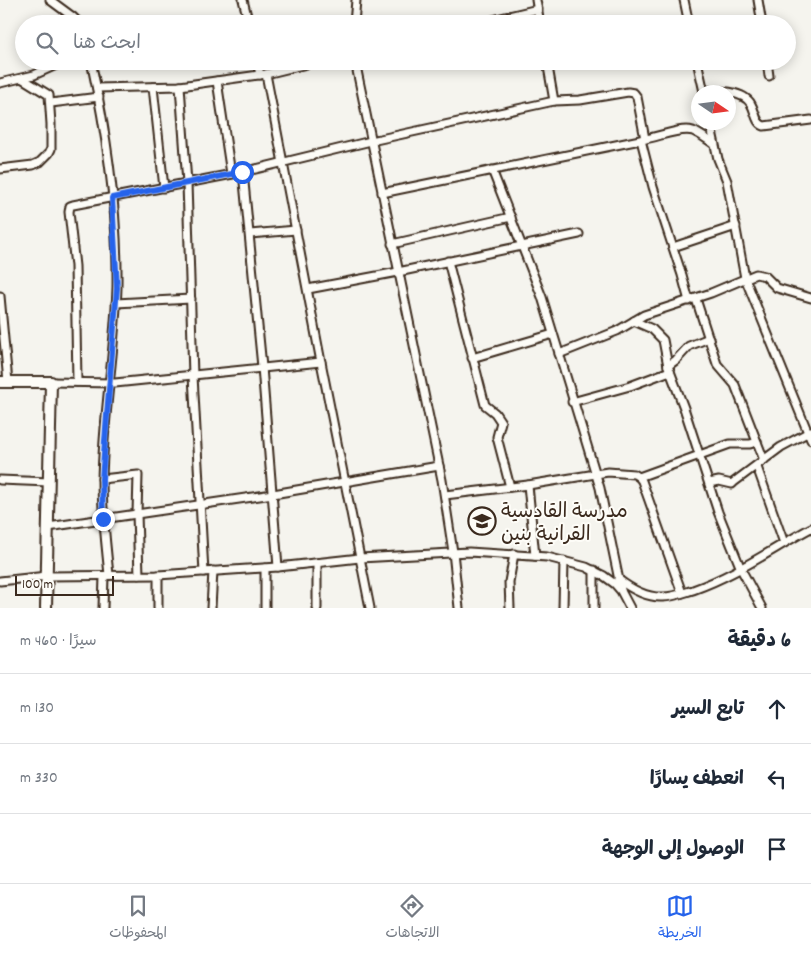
<!DOCTYPE html>
<html lang="ar">
<head>
<meta charset="utf-8">
<style>
  :root { --surface:#fff; --page:#f6f6f7; --text:#1f2937; --muted:#747a83; --line:#e0e1e3; --accent:#2563eb }
  body { margin:0; font-family:Dekko,"Playpen Sans Arabic",sans-serif; background:var(--page); color:var(--text); direction:rtl }
  .compass { position:absolute; left:691px; top:85px; width:45px; height:45px; border-radius:50%; background:var(--surface); box-shadow:0 2px 12px #0003; rotate:103deg }
  .scale { position:absolute; left:15px; bottom:12px; width:99px; box-sizing:border-box; padding-left:5px; border:2px solid #3b2a1e; border-top:0; font-size:14px; line-height:18px; white-space:nowrap; color:#3b2a1e; -webkit-text-stroke:4px #fdfcf7; paint-order:stroke }
  .stop { position:absolute; width:15px; height:15px; margin:-11px; border:4px solid #2563eb; border-radius:50%; background:#fff }
  .stop.end { background:#2563eb; border-color:#fff; box-shadow:0 1px 5px #0008 }
  .list { margin:0; padding:0; list-style:none }
  h2 { display:flex; justify-content:space-between; align-items:center; height:65px; margin:0; padding:0 20px; font-size:21px }
  h2 small { font-size:16px; font-weight:400; color:var(--muted) }
  .list li { display:grid; grid-template-columns:32px 1fr auto; gap:15px; align-items:center; box-sizing:border-box; height:70px; padding:0 20px; border-top:1px solid var(--line) }
  .list b { display:block; font-size:19px; white-space:nowrap }
  .list em { font-size:16px; font-style:normal; color:var(--muted) }
  .icon { flex:none; width:28px; height:28px; fill:none; stroke:currentColor; stroke-width:2; stroke-linecap:round; stroke-linejoin:round }
  .map { position:relative; flex:none; width:811px; height:608px; overflow:hidden; direction:ltr }
  .search { position:absolute; background:var(--surface); box-shadow:0 2px 12px #0003; left:15px; right:15px; top:15px; height:55px; display:flex; align-items:center; gap:12px; box-sizing:border-box; padding:0 18px; border-radius:28px; color:var(--muted); font-size:19px }
  .sheet { height:275px; background:var(--surface) }
  nav { display:flex; justify-content:space-around; align-items:center; box-sizing:border-box; height:70px; border-top:1px solid var(--line); background:var(--surface); font-size:14px; color:var(--muted) }
  nav a { display:grid; justify-items:center; gap:2px }
  nav .on { color:var(--accent) }
  .map>svg:first-child { display:block }
</style>
</head>
<body>
<div class="map">
<svg width="811" height="608" viewBox="0 0 811 608">
  <rect width="100%" height="100%" fill="#f5f4ee"/>
  <filter id="ink" filterUnits="userSpaceOnUse"><feTurbulence type="fractalNoise" baseFrequency=".02" numOctaves="2"/><feDisplacementMap in="SourceGraphic" scale="10" xChannelSelector="R" yChannelSelector="G"/><feConvolveMatrix kernelMatrix="1 2 1 2 8 2 1 2 1" color-interpolation-filters="sRGB"/></filter>
  <g filter="url(#ink)">
    <g fill="none" stroke-linecap="round" stroke-linejoin="round">
      <g stroke="#3b2a1e" stroke-width="11">
        <g id="street">
          <path d="M 50,0 L 73,17 L 80,24"/>
          <path d="M 243,0 L 249,24"/>
          <path d="M 536,0 L 540,24"/>
          <path d="M 684,0 L 689,24"/>
          <path d="M 758,0 L 762,24"/>
          <path d="M 354,24 L 356,0"/>
          <path d="M 476,24 L 538,9"/>
          <path d="M 91,61 C 107,135 118,212 117,287 C 115,352 103,416 102,481 C 102,513 106,544 109,575"/>
          <path d="M 257,61 L 260,75"/>
          <path d="M 355,61 L 442,480 L 453,552 L 459,608"/>
          <path d="M 547,61 L 554,101"/>
          <path d="M 697,61 L 704,92"/>
          <path d="M 767,61 L 769,76"/>
          <path d="M 266,74 L 321,362 L 370,608"/>
          <path d="M 217,81 L 231,174"/>
          <path d="M 0,83 L 34,75 L 65,61"/>
          <path d="M 180,86 L 187,183 L 193,376 L 204,572"/>
          <path d="M 153,87 L 164,188"/>
          <path d="M 97,88 L 180,86 L 266,74 L 319,61"/>
          <path d="M 704,91 C 717,90 744,91 751,104 C 756,112 755,123 764,126 L 811,120"/>
          <path d="M 51,103 L 99,97"/>
          <path d="M 710,122 L 718,159 L 727,181 L 745,278 L 811,440"/>
          <path d="M 641,140 L 653,187 L 682,275 L 689,301"/>
          <path d="M 0,169 L 33,165 L 40,162 L 49,153 L 51,149 L 51,124 L 49,95 L 23,79"/>
          <path d="M 492,170 L 542,297 L 600,488 L 621,590"/>
          <path d="M 243,172 L 262,367 L 278,567"/>
          <path d="M 382,193 L 645,139"/>
          <path d="M 250,234 L 296,230"/>
          <path d="M 392,244 L 511,217"/>
          <path d="M 673,247 L 736,226"/>
          <path d="M 448,261 L 485,405 L 495,413 L 501,422 L 497,437 L 510,487"/>
          <path d="M 308,289 L 398,272 L 579,234"/>
          <path d="M 0,296 L 8,382"/>
          <path d="M 696,299 L 717,364 L 735,385 L 764,460"/>
          <path d="M 116,303 L 191,299"/>
          <path d="M 634,321 L 652,329 L 663,340 L 668,366 L 684,408 L 718,512 L 741,569 L 762,608"/>
          <path d="M 559,354 L 617,331 L 644,315 L 711,293 L 756,274 L 765,276 L 777,288 L 811,298"/>
          <path d="M 472,358 L 553,334"/>
          <path d="M 668,366 L 676,360 L 689,346 L 709,338"/>
          <path d="M 51,382 L 115,383 L 321,362"/>
          <path d="M 77,382 L 75,266 L 69,212 L 70,206 L 73,205 L 243,172 L 371,141 L 554,101 L 580,100 L 628,92 L 634,93 L 637,97 L 645,139 C 658,137 681,127 693,131 C 700,134 708,140 714,144"/>
          <path d="M 572,402 L 630,386 L 670,371"/>
          <path d="M 757,467 L 784,543"/>
          <path d="M 639,477 L 730,444 L 750,444 L 757,442"/>
          <path d="M 102,479 L 138,475 L 137,514 L 139,575"/>
          <path d="M 0,480 L 49,482"/>
          <path d="M 709,483 L 719,481 L 732,484 L 734,482 L 781,447 L 811,431"/>
          <path d="M 528,485 L 535,556"/>
          <path d="M 445,495 L 528,485 L 608,472 L 634,474 L 639,477 L 642,481 L 682,593"/>
          <path d="M 48,527 L 273,494 L 439,466"/>
          <path d="M 317,563 L 317,608"/>
          <path d="M 618,579 C 631,589 646,598 663,597 C 673,597 683,593 693,590 C 736,575 772,549 811,528"/>
          <path d="M 0,581 L 47,576 L 158,575 L 278,567 L 360,558 L 469,552 L 547,557 L 586,567 L 604,576 L 615,584 L 621,591 L 630,608"/>
          <path d="M 103,608 L 104,576"/>
          <path d="M 158,608 L 158,575"/>
          <path d="M 211,608 L 213,571"/>
          <path d="M 265,608 L 265,568"/>
          <path d="M 510,608 L 509,582 L 514,554"/>
          <path d="M 563,608 L 564,561"/>
          <path d="M 594,608 L 594,570"/>
        </g>
      </g>
      <g stroke="#3b2a1e" stroke-width="14">
        <path id="secondary" d="M 0,382 L 51,382 L 46,608"/>
      </g>
      <use href="#street" stroke="#fdfcf7" stroke-width="7"/>
      <use href="#secondary" stroke="#fdfcf7" stroke-width="10"/>
    </g>
  </g>
  <g fill="none" stroke-linecap="round" stroke-linejoin="round" filter="url(#ink)">
    <path stroke="#2563eb" stroke-width="6" d="M 103,519 L 102,479 L 117,288 L 112,198 L 242,172"/>
  </g>
  <defs>
    <g id="school-ring" transform="scale(1.4375)"><circle r="9.5" fill="#fdfcf7" stroke="#3b2a1e" stroke-width="1.5"/><path d="M0-5L7-2L0 1L-7-2ZM-4 1L0 2.5L4 1V4Q0 6-4 4Z" fill="#3b2a1e"/></g>
  </defs>
  <g fill-rule="evenodd">
    <use href="#school-ring" x="482" y="521"/>
  </g>
  <g text-anchor="middle" stroke-width="4" stroke-linejoin="round" paint-order="stroke">
    <g font-size="20" fill="#3b2a1e" stroke="#fdfcf7" text-anchor="start">
      <text x="501" y="517">مدرسة القادسية<tspan x="501" dy="23">القرانية بنين</tspan></text>
    </g>
  </g>
</svg>
<svg class="compass" viewBox="-18 -18 36 36"><path d="M0-13l5 13h-10z" fill="#e53935"/><path d="M0 13l5-13h-10z" fill="#747a83"/></svg>
<div class="scale">100 m</div>
<div class="stop" style="left:242px;top:172px"></div>
<div class="stop end" style="left:103px;top:519px"></div>
<div class="search"><svg class="icon" aria-label="search" viewBox="0 0 24 24"><circle cx="10" cy="10" r="6"/><path d="M15 15l6 6"/></svg>ابحث هنا</div>
</div>
<section class="sheet">
<h2>6 دقيقة<small>سيرًا · 460 m</small></h2>
<ul class="list">
<li><svg class="icon" aria-label="ahead" viewBox="0 0 24 24"><path d="M12 20V5M6 11l6-6 6 6"/></svg><div><b>تابع السير</b></div><em>130 m</em></li>
<li><svg class="icon" aria-label="left" viewBox="0 0 24 24"><path d="M17 20v-9H6M10 6l-5 5 5 5"/></svg><div><b>انعطف يسارًا</b></div><em>330 m</em></li>
<li><svg class="icon" aria-label="arrive" viewBox="0 0 24 24"><path d="M6 21V4h12l-3 4 3 4H6"/></svg><div><b>الوصول إلى الوجهة</b></div></li>
</ul>
</section>
<nav>
<a class="on"><svg class="icon" aria-label="map" viewBox="0 0 24 24"><path d="M3 6l6-2 6 2 6-2v14l-6 2-6-2-6 2zM9 4v14M15 6v14"/></svg>الخريطة</a>
<a><svg class="icon" aria-label="directions" viewBox="0 0 24 24"><path d="M12 3l9 9-9 9-9-9zM9 14v-3h6M13 9l2 2-2 2"/></svg>الاتجاهات</a>
<a><svg class="icon" aria-label="saved" viewBox="0 0 24 24"><path d="M7 4h10v16l-5-4-5 4z"/></svg>المحفوظات</a>
</nav>
</body>
</html>
